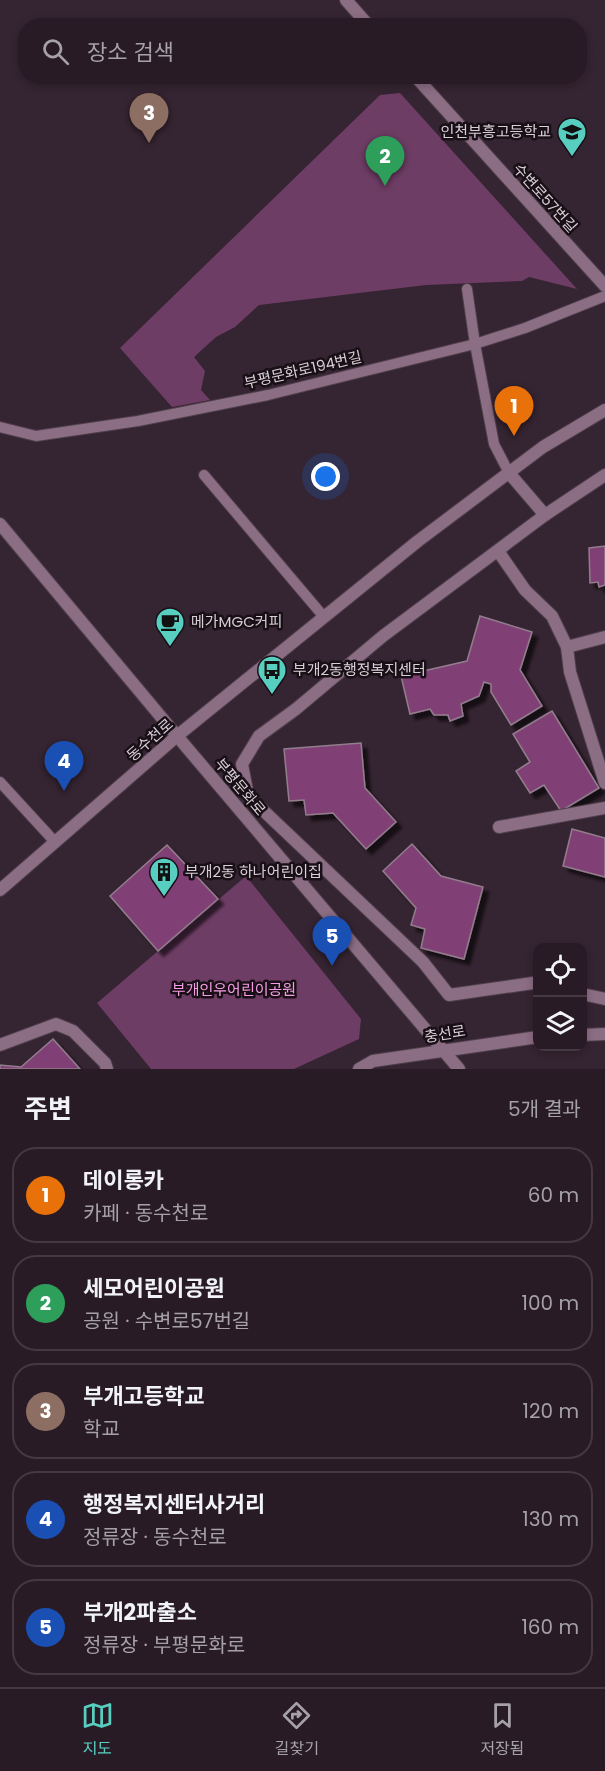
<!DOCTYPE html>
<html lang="ko">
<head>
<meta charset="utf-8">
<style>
  :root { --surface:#281b25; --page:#342832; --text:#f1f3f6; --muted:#a5a1a7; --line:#443942; --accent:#58cec0 }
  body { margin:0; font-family:Poppins,"Noto Sans KR",sans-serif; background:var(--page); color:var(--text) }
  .controls { position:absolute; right:18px; bottom:18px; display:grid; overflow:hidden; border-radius:12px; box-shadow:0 3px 9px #0003 }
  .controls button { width:54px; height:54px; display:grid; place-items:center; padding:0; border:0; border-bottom:2px solid var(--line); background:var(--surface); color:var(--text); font:30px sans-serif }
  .you { position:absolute; left:326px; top:477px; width:21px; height:21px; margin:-15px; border:4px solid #fff; border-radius:50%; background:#1a73e8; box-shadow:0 0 0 9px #1a73e833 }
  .badge { display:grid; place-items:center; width:39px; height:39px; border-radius:50%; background:var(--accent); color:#fff; font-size:20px; font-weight:700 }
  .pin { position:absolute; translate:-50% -50px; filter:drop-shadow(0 2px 3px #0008) }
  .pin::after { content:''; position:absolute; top:32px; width:21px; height:18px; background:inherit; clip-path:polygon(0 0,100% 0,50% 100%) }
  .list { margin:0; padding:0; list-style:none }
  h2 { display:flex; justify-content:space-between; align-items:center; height:78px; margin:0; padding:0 24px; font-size:26px }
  h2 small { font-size:20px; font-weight:400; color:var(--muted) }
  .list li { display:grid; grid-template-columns:39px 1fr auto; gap:18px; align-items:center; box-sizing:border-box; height:96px; margin:0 12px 12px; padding:0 12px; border:2px solid var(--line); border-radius:24px }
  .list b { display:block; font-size:22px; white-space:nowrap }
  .list p { margin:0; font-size:20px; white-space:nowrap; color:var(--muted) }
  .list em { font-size:20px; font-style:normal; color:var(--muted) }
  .icon { flex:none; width:33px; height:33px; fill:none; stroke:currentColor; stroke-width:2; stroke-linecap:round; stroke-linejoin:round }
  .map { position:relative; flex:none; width:605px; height:1069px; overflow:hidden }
  .search { position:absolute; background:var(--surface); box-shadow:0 3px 9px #0003; left:18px; right:18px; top:18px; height:66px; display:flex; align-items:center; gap:15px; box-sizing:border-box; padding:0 21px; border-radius:24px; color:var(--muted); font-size:22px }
  .sheet { height:618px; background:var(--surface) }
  nav { display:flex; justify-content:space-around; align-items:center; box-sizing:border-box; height:84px; border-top:2px solid var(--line); background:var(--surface); font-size:16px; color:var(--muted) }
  nav a { display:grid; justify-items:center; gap:3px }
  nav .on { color:var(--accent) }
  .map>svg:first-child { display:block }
</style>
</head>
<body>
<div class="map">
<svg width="605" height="1069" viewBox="0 0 605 1069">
  <defs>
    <filter id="shadow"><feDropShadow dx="5.5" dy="5.5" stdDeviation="1.5" flood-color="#0009"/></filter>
  </defs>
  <rect width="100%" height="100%" fill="#352431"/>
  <g fill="#6e3d65">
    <path d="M 400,93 L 577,289 L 529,277 L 522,281 L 426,285 L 259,305 L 235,327 L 216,337 L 194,357 L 205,371 L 201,390 L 210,400 L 172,407 L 120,348 L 380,95 Z"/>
    <path d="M 246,876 L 361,1019 L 359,1039 L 294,1069 L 151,1069 L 97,1003 Z"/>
  </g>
  <g fill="#814175" stroke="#927d8d" stroke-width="1.5" filter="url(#shadow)">
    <path d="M 605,546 L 605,585 L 599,587 L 598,582 L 590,583 L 589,548 Z"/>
    <path d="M 480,616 L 532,632 L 520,670 L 542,706 L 511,725 L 491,692 L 491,684 L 484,682 L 479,696 L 461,704 L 463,716 L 450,721 L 448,715 L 434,715 L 430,709 L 410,714 L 401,676 L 467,661 Z"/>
    <path d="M 552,711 L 599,788 L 561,811 L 544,785 L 530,793 L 516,771 L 530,762 L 513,734 Z"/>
    <path d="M 361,743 L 365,788 L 396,822 L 366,849 L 333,813 L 306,815 L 304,800 L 289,801 L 284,749 Z"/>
    <path d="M 572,829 L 605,838 L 605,877 L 563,866 Z"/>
    <path d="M 412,844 L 441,876 L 483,887 L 464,959 L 421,948 L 425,929 L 411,925 L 416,908 L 383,871 Z"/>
    <path d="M 167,845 L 218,899 L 158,951 L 110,896 Z"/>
    <path d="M 53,1039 L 80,1069 L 0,1069 L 0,1065 L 21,1067 Z"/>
  </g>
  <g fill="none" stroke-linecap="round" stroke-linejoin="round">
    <g stroke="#4f3f4b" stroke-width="12">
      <g id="service">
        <path d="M 467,289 L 475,344 L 494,444 L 509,473"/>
        <path d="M 0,427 L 36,436 L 138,421 L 268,395 L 475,344 L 525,328 L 605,296"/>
        <path d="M 204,475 L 324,617"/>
        <path d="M 0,782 L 55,842"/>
      </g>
    </g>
    <g stroke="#4f3f4b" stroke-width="14">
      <g id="minor">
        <path d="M 509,473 L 545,515 L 383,636 L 296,709 L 259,736 L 242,764 L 248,796 L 423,962 L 449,995 L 533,983 L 538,984"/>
        <path d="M 545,515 L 605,475"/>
        <path d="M 498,551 L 525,590 L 552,616 L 567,647"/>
        <path d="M 605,637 L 567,647 L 570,672 L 605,783"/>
        <path d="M 499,827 L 605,808"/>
        <path d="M 582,994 L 605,999"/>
        <path d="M 0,1045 L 56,1024 L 73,1031 L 105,1063 L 107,1069"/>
      </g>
    </g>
    <g stroke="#4f3f4b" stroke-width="14">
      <g id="tertiary">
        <path d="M 346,0 L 369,26"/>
        <path d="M 415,76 L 605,286"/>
        <path d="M 0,524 L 177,736 L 459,1069"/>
        <path d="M 0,890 L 177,736 L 418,541 L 543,447 L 605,410"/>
        <path d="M 582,1035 L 605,1034"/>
        <path d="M 359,1069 L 373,1061 L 538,1037"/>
      </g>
    </g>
    <use href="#service" stroke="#8b6d84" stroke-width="10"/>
    <use href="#minor" stroke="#8b6d84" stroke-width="12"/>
    <use href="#tertiary" stroke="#8b6d84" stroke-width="12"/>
  </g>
  <defs>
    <g id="school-pin" transform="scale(1.5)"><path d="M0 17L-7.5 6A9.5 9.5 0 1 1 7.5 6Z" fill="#58cec0" stroke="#181016"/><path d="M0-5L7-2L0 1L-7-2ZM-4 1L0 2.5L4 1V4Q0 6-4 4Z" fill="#111"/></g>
    <g id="cafe-pin" transform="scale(1.5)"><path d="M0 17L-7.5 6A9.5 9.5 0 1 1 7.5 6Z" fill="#58cec0" stroke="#181016"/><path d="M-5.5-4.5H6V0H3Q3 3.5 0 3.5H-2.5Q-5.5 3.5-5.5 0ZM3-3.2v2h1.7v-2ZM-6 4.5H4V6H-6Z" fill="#111"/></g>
    <g id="bus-pin" transform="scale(1.5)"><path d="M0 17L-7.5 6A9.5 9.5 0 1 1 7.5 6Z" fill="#58cec0" stroke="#181016"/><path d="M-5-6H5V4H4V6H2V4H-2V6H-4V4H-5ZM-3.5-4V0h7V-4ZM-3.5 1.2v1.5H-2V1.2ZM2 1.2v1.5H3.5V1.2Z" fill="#111"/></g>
    <g id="building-pin" transform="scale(1.5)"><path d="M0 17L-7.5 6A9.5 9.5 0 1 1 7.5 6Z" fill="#58cec0" stroke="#181016"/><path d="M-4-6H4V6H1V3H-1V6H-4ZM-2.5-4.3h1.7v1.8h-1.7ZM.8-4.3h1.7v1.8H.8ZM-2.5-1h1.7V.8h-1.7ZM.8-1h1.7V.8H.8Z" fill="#111"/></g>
  </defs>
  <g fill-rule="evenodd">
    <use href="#school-pin" x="572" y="132"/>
    <use href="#cafe-pin" x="170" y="622"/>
    <use href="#bus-pin" x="272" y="670"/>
    <use href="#building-pin" x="164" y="872"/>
  </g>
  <g text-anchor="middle" stroke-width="5" stroke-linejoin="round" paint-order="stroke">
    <g font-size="15" fill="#d9ced6" stroke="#181016" text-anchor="start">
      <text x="551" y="137" text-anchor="end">인천부흥고등학교</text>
      <text x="191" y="627">메가MGC커피</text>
      <text x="293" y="675">부개2동행정복지센터</text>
      <text x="185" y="877">부개2동 하나어린이집</text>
    </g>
    <g font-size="15" fill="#d9ced6" stroke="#181016">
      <text transform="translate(545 198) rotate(48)" y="5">수변로57번길</text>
      <text transform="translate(303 370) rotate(-13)" y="5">부평문화로194번길</text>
      <text transform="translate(150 740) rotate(-41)" y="5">동수천로</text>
      <text transform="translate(240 787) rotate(50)" y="5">부평문화로</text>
      <text transform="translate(445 1034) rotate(-9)" y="5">충선로</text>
    </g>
    <g font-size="15" fill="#f79ce4" stroke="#181016">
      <text x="234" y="995">부개인우어린이공원</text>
    </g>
  </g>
</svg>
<div class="controls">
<button><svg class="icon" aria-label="locate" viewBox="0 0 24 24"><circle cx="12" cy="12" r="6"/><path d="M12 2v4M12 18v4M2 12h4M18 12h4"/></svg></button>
<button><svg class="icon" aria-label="layers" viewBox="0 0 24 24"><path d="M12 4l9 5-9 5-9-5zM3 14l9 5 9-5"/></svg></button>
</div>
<div class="you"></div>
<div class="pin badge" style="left:514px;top:436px;background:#e8710a">1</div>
<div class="pin badge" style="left:385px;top:186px;background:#2e9e5b">2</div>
<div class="pin badge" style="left:149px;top:143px;background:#8d6e63">3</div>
<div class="pin badge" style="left:64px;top:791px;background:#1a4fb4">4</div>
<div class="pin badge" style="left:332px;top:966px;background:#1a4fb4">5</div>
<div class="search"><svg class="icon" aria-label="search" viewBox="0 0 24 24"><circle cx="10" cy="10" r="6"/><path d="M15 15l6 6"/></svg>장소 검색</div>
</div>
<section class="sheet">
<h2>주변<small>5개 결과</small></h2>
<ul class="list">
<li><span class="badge" style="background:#e8710a">1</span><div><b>데이롱카</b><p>카페 · 동수천로</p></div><em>60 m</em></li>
<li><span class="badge" style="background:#2e9e5b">2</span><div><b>세모어린이공원</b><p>공원 · 수변로57번길</p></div><em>100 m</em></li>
<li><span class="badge" style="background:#8d6e63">3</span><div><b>부개고등학교</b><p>학교</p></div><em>120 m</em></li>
<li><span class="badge" style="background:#1a4fb4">4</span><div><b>행정복지센터사거리</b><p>정류장 · 동수천로</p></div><em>130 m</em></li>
<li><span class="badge" style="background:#1a4fb4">5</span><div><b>부개2파출소</b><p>정류장 · 부평문화로</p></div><em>160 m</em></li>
</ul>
</section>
<nav>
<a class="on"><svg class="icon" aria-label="map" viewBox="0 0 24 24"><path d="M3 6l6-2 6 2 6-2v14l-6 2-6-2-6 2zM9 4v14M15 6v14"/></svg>지도</a>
<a><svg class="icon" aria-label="directions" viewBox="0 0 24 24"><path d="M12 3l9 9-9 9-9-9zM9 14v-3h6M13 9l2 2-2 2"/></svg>길찾기</a>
<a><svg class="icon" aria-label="saved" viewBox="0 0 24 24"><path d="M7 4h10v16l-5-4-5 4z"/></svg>저장됨</a>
</nav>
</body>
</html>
